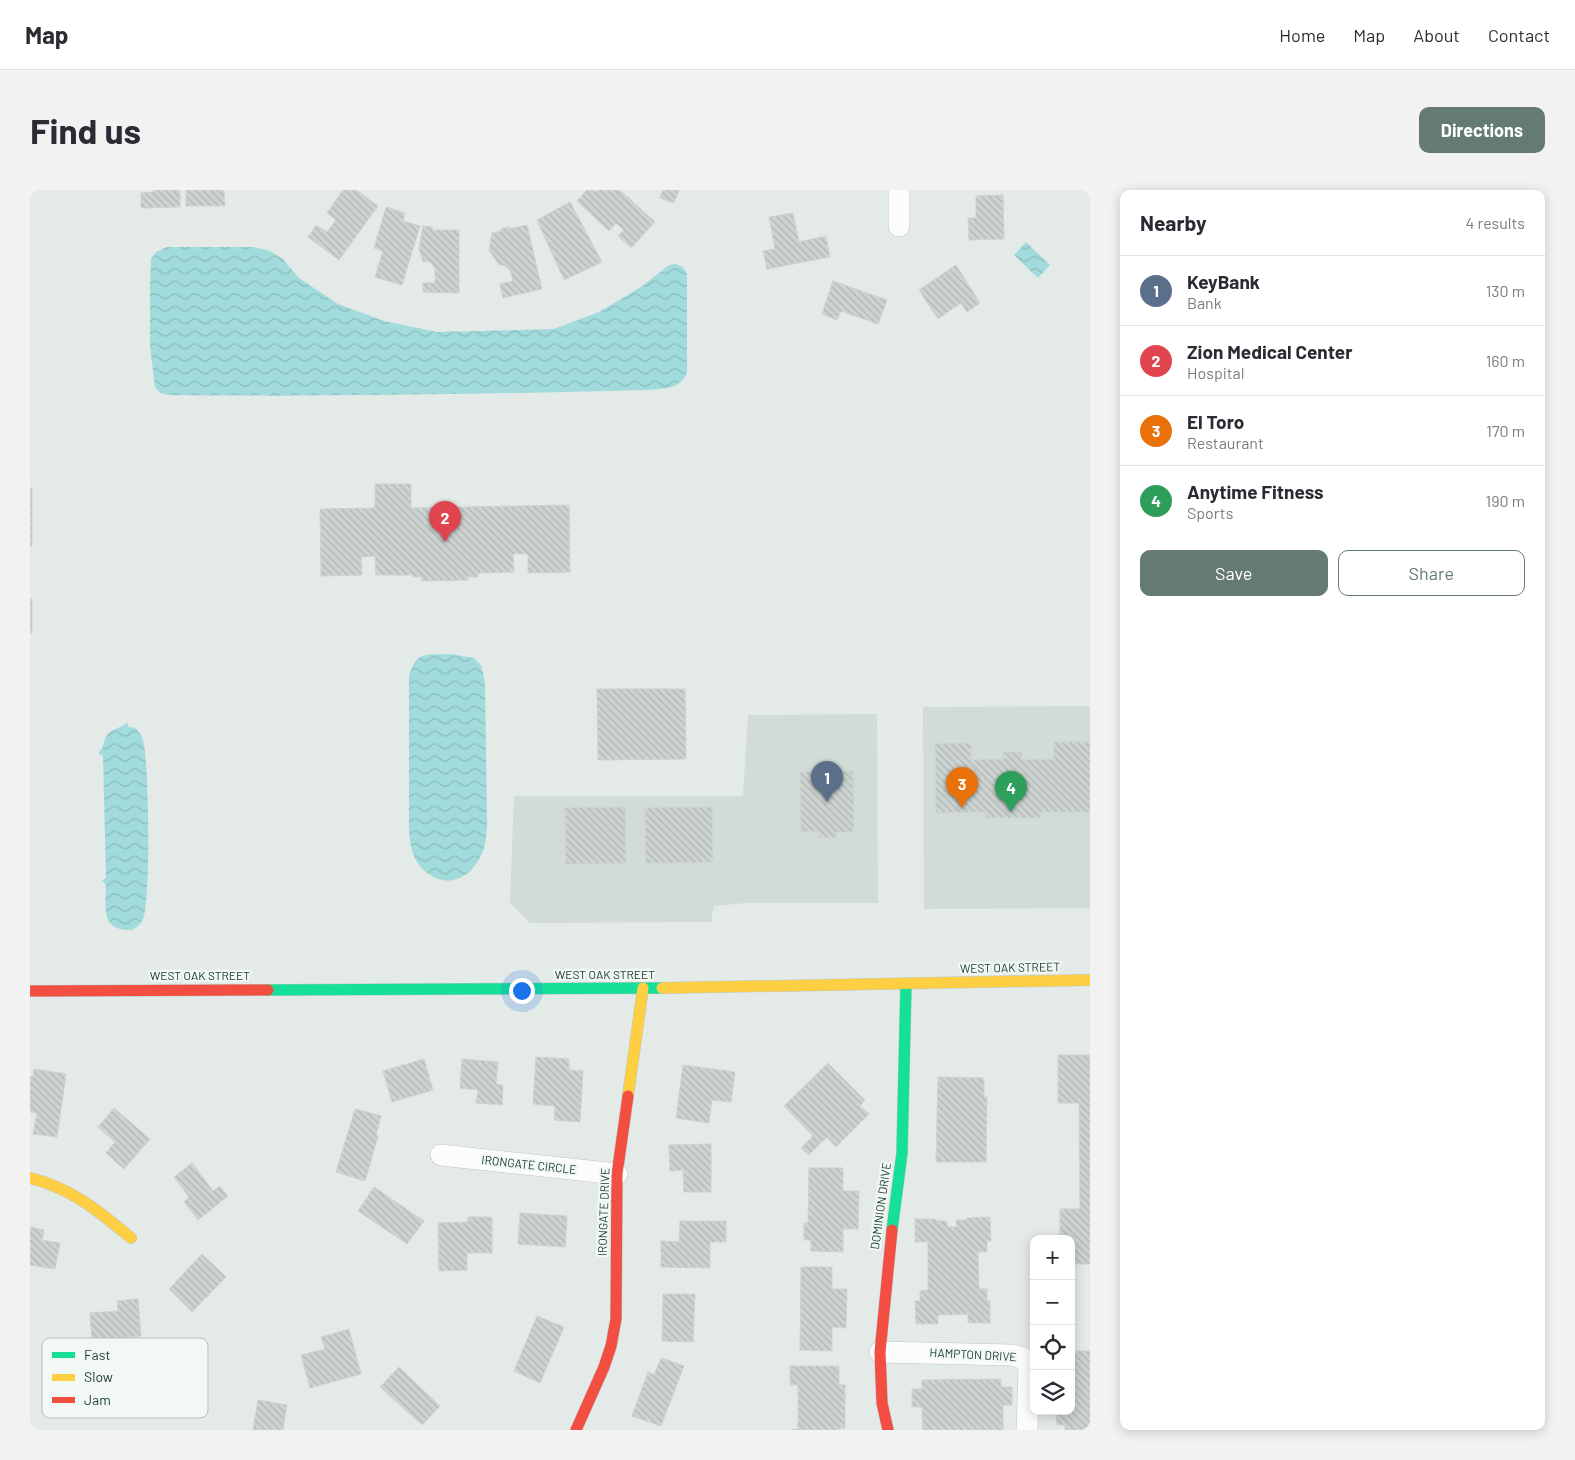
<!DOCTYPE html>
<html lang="en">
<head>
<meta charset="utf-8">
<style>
  :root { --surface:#fff; --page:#f2f2f3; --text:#2b2b33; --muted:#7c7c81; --line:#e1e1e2; --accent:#657b71 }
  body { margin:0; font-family:Barlow,sans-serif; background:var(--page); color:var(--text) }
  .controls { position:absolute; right:15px; bottom:15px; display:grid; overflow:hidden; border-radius:10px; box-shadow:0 2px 12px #0003 }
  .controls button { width:45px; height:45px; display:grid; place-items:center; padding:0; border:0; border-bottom:1px solid var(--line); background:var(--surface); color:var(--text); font:25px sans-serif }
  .you { position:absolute; left:491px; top:800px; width:18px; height:18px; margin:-12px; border:4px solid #fff; border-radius:50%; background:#1a73e8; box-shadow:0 0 0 8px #1a73e833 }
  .badge { display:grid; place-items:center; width:32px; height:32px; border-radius:50%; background:var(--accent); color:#fff; font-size:16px; font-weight:700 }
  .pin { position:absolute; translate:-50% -41px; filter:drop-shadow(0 1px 2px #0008) }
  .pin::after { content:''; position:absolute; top:26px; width:18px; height:15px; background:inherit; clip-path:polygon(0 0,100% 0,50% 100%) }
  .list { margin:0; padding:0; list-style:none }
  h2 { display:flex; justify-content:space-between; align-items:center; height:65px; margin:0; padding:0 20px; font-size:21px }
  h2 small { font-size:16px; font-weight:400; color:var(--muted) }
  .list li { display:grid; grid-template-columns:32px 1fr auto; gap:15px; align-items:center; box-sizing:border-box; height:70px; padding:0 20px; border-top:1px solid var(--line) }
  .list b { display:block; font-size:19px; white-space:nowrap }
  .list p { margin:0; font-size:16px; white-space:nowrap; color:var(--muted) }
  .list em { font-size:16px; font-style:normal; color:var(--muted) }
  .actions { display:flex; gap:10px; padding:15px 20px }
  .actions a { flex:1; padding:11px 0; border:1px solid var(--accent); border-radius:10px; text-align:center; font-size:18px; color:var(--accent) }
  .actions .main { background:var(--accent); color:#fff }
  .icon { flex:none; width:28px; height:28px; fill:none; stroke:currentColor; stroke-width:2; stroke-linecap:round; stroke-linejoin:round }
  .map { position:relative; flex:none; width:1060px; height:1240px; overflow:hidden; border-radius:10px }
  header { display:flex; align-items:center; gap:30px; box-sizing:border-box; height:70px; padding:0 25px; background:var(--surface); border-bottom:1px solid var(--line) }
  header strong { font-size:24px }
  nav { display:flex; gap:28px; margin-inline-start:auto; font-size:18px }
  .intro { display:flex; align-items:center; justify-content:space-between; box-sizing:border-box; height:120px; padding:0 30px }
  h1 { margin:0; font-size:35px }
  .button { padding:12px 22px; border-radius:10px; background:var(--accent); color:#fff; font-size:18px; font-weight:700 }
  main { display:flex; gap:30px; padding:0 30px }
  aside { flex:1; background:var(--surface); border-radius:10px; box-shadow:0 2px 12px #0003 }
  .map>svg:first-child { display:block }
</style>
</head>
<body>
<header>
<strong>Map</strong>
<nav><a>Home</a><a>Map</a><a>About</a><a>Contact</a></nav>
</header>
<div class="intro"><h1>Find us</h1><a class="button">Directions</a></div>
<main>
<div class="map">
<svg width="1060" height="1240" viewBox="0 0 1060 1240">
  <defs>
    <pattern id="water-waves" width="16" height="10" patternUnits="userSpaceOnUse" patternTransform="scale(1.25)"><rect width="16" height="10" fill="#a1dbdc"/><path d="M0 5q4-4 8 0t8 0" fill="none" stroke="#8abdbd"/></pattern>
    <pattern id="building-back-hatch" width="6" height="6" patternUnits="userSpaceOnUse" patternTransform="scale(1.25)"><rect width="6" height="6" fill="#ccd3d0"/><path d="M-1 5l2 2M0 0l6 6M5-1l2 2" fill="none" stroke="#afb6b3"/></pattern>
  </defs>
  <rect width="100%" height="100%" fill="#e4eae7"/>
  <g fill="#d1dcd6">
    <path d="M 1060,516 L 1060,718 L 894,719 L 893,517 Z"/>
    <path d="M 847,524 L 848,713 L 716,713 L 684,716 L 681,732 L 500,733 L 480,713 L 484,606 L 713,606 L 718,525 Z"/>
  </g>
  <g fill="url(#water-waves)">
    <path d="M 996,52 L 1020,75 L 1008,88 L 984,65 Z"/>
    <path d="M 137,57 L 224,57 L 240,61 L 253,69 L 269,88 L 308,114 L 354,131 L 407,142 L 524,139 L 569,122 L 611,97 L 639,75 L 646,74 L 653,77 L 657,84 L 657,182 C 650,200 635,198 618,200 C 458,204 298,207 138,205 L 130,203 L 125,197 L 120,156 L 120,97 L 121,69 L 126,62 Z"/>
    <path d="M 421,464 L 444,468 L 451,475 L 455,492 L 457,638 C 456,645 456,654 453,661 C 441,691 413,702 390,676 C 381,666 380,652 379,639 L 379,486 C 386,460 397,465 421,464 Z"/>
    <path d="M 97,533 L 99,537 L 105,538 C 109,542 112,545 113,550 C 119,571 121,713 113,729 C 110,735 105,740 99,740 C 70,740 76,716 76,695 L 72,690 L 76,688 L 73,566 L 69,564 L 69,562 C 74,558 73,552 76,547 C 80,539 91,538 97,533 Z"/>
  </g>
  <g fill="url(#building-back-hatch)" stroke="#cdd3d0">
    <path d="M 124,0 L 150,0 L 150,17 L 111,18 L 111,3 L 124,2 Z"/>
    <path d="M 156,0 L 194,0 L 195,16 L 156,16 Z"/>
    <path d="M 313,0 L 326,0 L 348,16 L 309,70 L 278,47 L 286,35 L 297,42 L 306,30 L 297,23 Z"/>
    <path d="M 557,0 L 563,0 L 565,2 L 568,0 L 590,0 L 625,32 L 601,58 L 588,46 L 594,40 L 586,33 L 579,41 L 547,11 Z"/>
    <path d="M 633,0 L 649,0 L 644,13 L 630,8 Z"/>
    <path d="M 973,5 L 974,49 L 939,50 L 938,28 L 946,28 L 946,6 Z"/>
    <path d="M 540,12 L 572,72 L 534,90 L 507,30 Z"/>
    <path d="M 356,17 L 375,23 L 373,31 L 390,36 L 372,95 L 345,87 L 353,61 L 344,58 Z"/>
    <path d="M 763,23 L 769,52 L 796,46 L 800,67 L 737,79 L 733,61 L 745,59 L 739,27 Z"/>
    <path d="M 497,35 L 512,99 L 473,108 L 470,94 L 483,91 L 480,80 L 473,75 L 469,75 L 459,60 L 462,43 L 471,41 L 471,39 L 479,37 L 479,39 Z"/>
    <path d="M 393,36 L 402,37 L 403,40 L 429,40 L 429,103 L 393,102 L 393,93 L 405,93 L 405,78 L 399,71 L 393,72 L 389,59 Z"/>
    <path d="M 926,75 L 950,113 L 937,122 L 931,113 L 908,129 L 889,100 Z"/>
    <path d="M 803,91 L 857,110 L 848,134 L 811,121 L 807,130 L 792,124 Z"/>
    <path d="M 345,294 L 381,294 L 381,318 L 539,315 L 540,382 L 498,383 L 498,364 L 483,364 L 484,382 L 448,383 L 448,387 L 438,387 L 438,390 L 392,391 L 392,387 L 383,387 L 383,385 L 346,385 L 345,366 L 331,367 L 332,385 L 291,386 L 290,319 L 345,318 Z"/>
    <rect x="0" y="298" width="2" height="58"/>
    <rect x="0" y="409" width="2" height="34"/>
    <path d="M 567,499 L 655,499 L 656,569 L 568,570 Z"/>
    <path d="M 1024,552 L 1060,552 L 1060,622 L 1011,622 L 1011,628 L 956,628 L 956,622 L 906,623 L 905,554 L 941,553 L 941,570 L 974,569 L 973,562 L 992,562 L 992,570 L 1024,569 Z"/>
    <path d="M 823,581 L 824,642 L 806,642 L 806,648 L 789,648 L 789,641 L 771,642 L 770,582 Z"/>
    <path d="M 595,617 L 596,673 L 536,674 L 535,618 Z"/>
    <path d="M 682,617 L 683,672 L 616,673 L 615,618 Z"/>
    <path d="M 1028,865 L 1060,865 L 1060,1074 L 1041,1074 L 1041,1049 L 1030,1049 L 1030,1019 L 1050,1019 L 1049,913 L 1028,913 Z"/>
    <path d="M 506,867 L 539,869 L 539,880 L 553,881 L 550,932 L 524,930 L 525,916 L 503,914 Z"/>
    <path d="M 394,869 L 403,900 L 362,912 L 353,881 Z"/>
    <path d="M 432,869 L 468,872 L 466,894 L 473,895 L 472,915 L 446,913 L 448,900 L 430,898 Z"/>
    <path d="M 798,873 L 835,910 L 830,916 L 839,924 L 806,957 L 797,947 L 779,965 L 771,958 L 783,946 L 754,916 Z"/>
    <path d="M 653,875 L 705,882 L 701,912 L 682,910 L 679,933 L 646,928 Z"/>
    <path d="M 4,879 L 36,884 L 27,947 L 3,944 L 7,923 L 0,922 L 0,886 L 3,887 Z"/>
    <path d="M 908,887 L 954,888 L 954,907 L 957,907 L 956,972 L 906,972 Z"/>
    <path d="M 84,918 L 120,949 L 94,979 L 76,963 L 85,952 L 68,937 Z"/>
    <path d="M 325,919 L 351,926 L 346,945 L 348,946 L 335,991 L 306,982 Z"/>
    <path d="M 681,954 L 681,1002 L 654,1002 L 653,980 L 640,981 L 639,955 Z"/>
    <path d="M 162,973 L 183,1001 L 190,996 L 198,1006 L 168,1030 L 154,1012 L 159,1007 L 144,987 Z"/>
    <path d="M 779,978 L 813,978 L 813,1001 L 829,1001 L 828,1039 L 813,1039 L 813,1062 L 781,1061 L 781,1050 L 774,1050 L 774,1033 L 778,1033 Z"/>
    <path d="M 344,997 L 394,1031 L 377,1054 L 328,1021 Z"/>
    <path d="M 490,1023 L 537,1026 L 535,1057 L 488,1054 Z"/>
    <path d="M 438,1027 L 462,1027 L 462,1063 L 437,1063 L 437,1080 L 409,1081 L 408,1033 L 438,1032 Z"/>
    <path d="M 960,1027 L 961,1051 L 957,1051 L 957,1062 L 948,1062 L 949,1099 L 957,1099 L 957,1111 L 960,1111 L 960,1133 L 938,1133 L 938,1124 L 908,1125 L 908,1134 L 886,1134 L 885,1111 L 890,1111 L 890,1101 L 898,1100 L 898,1052 L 885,1052 L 885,1029 L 906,1029 L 906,1031 L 917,1031 L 917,1037 L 927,1037 L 926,1030 L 937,1030 L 937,1028 Z"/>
    <path d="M 650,1031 L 696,1031 L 696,1052 L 680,1052 L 680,1078 L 631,1077 L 631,1051 L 649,1052 Z"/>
    <path d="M 0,1037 L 14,1040 L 12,1050 L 30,1053 L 25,1079 L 0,1075 Z"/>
    <path d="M 172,1064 L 196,1087 L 162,1122 L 139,1099 Z"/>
    <path d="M 771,1077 L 802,1077 L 802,1099 L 817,1099 L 816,1138 L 802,1137 L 802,1161 L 770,1160 Z"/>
    <path d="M 633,1104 L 665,1104 L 663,1152 L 632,1151 Z"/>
    <path d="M 108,1109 L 111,1146 L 62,1151 L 60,1123 L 88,1121 L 87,1111 Z"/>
    <path d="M 507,1126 L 534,1137 L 510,1193 L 484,1181 Z"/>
    <path d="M 319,1139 L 331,1184 L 280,1198 L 271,1165 L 295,1159 L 291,1147 Z"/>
    <path d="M 1041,1161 L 1060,1161 L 1060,1240 L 1035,1240 L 1035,1235 L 1027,1235 L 1026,1221 L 1041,1221 Z"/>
    <path d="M 631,1168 L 654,1176 L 631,1236 L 602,1226 L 618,1182 L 624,1185 Z"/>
    <path d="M 760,1176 L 809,1176 L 809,1195 L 815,1195 L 815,1238 L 810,1238 L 810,1240 L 760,1240 L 768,1239 L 768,1195 L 760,1195 Z"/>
    <path d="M 369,1177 L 410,1216 L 392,1235 L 350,1197 Z"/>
    <path d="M 971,1189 L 971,1197 L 982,1197 L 982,1215 L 973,1215 L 973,1240 L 893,1240 L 892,1217 L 882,1217 L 882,1199 L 892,1199 L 892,1190 Z"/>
    <path d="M 228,1210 L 257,1215 L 253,1240 L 223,1240 Z"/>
  </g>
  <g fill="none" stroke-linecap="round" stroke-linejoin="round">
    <g stroke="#c1c7c4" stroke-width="22">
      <g id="street">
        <path d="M 869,0 L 869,36"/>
        <path d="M 411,965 L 587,984"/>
        <path d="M 850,1162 L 982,1165 L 993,1168 L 999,1177 L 997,1240"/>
      </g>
    </g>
    <g stroke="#bdc6c2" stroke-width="12">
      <g id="fast">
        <path d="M 238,800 L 632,798"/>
        <path d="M 862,1040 L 872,963 L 876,794"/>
      </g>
    </g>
    <g stroke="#bdc6c2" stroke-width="12">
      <g id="slow">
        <path d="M 632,798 L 1060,790"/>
        <path d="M 598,906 L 613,798"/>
        <path d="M 0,988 C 40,997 70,1022 101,1048"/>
      </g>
    </g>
    <g stroke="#bdc6c2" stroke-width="12">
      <g id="jam">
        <path d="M 0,801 L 238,800"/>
        <path d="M 546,1240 L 574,1177 L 581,1156 L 586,1129 L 587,984 L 598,906"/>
        <path d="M 858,1240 L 852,1213 L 850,1162 L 862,1040"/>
      </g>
    </g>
    <use href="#street" stroke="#fbfcfb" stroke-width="21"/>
    <use href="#fast" stroke="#16e098" stroke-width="11"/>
    <use href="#slow" stroke="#ffcf43" stroke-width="11"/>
    <use href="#jam" stroke="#f24e42" stroke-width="11"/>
  </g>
  <g text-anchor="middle" stroke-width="4.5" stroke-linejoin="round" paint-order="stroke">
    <g font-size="12" fill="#203f32" stroke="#f2f9f4">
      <text transform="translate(980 778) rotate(-1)" y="4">WEST OAK STREET</text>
      <text x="575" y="789">WEST OAK STREET</text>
      <text x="170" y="790">WEST OAK STREET</text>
      <text transform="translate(499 975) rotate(6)" y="4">IRONGATE CIRCLE</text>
      <text transform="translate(851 1016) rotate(-82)" y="4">DOMINION DRIVE</text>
      <text transform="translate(574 1022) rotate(-88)" y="4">IRONGATE DRIVE</text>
      <text transform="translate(943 1165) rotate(3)" y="4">HAMPTON DRIVE</text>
    </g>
  </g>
  <rect x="12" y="1148" width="166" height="80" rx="8" fill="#f2f9f4" stroke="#b3c1ba" stroke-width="1"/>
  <rect x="22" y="1162" width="23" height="6" fill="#16e098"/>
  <rect x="22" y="1184" width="23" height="7" fill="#ffcf43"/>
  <rect x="22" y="1207" width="23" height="6" fill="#f24e42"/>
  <g font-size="14" fill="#203f32">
    <text x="54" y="1170">Fast</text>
    <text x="54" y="1192">Slow</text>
    <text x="54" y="1215">Jam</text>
  </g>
</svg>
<div class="controls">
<button>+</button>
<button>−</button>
<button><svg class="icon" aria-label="locate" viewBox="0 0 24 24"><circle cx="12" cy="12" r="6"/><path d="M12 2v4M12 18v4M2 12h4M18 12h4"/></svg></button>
<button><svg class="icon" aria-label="layers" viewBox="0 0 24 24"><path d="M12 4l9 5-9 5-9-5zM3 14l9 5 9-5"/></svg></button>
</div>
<div class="you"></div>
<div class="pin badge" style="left:797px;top:612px;background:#5c6f8a">1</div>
<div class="pin badge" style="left:415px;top:352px;background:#e0444e">2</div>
<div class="pin badge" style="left:932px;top:618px;background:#e8710a">3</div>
<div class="pin badge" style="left:981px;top:622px;background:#2e9e5b">4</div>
</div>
<aside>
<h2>Nearby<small>4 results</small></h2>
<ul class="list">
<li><span class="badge" style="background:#5c6f8a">1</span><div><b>KeyBank</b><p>Bank</p></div><em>130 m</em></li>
<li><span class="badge" style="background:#e0444e">2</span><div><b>Zion Medical Center</b><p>Hospital</p></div><em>160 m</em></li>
<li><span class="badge" style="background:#e8710a">3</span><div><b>El Toro</b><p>Restaurant</p></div><em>170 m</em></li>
<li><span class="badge" style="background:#2e9e5b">4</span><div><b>Anytime Fitness</b><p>Sports</p></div><em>190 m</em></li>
</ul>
<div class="actions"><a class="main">Save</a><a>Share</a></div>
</aside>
</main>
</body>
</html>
